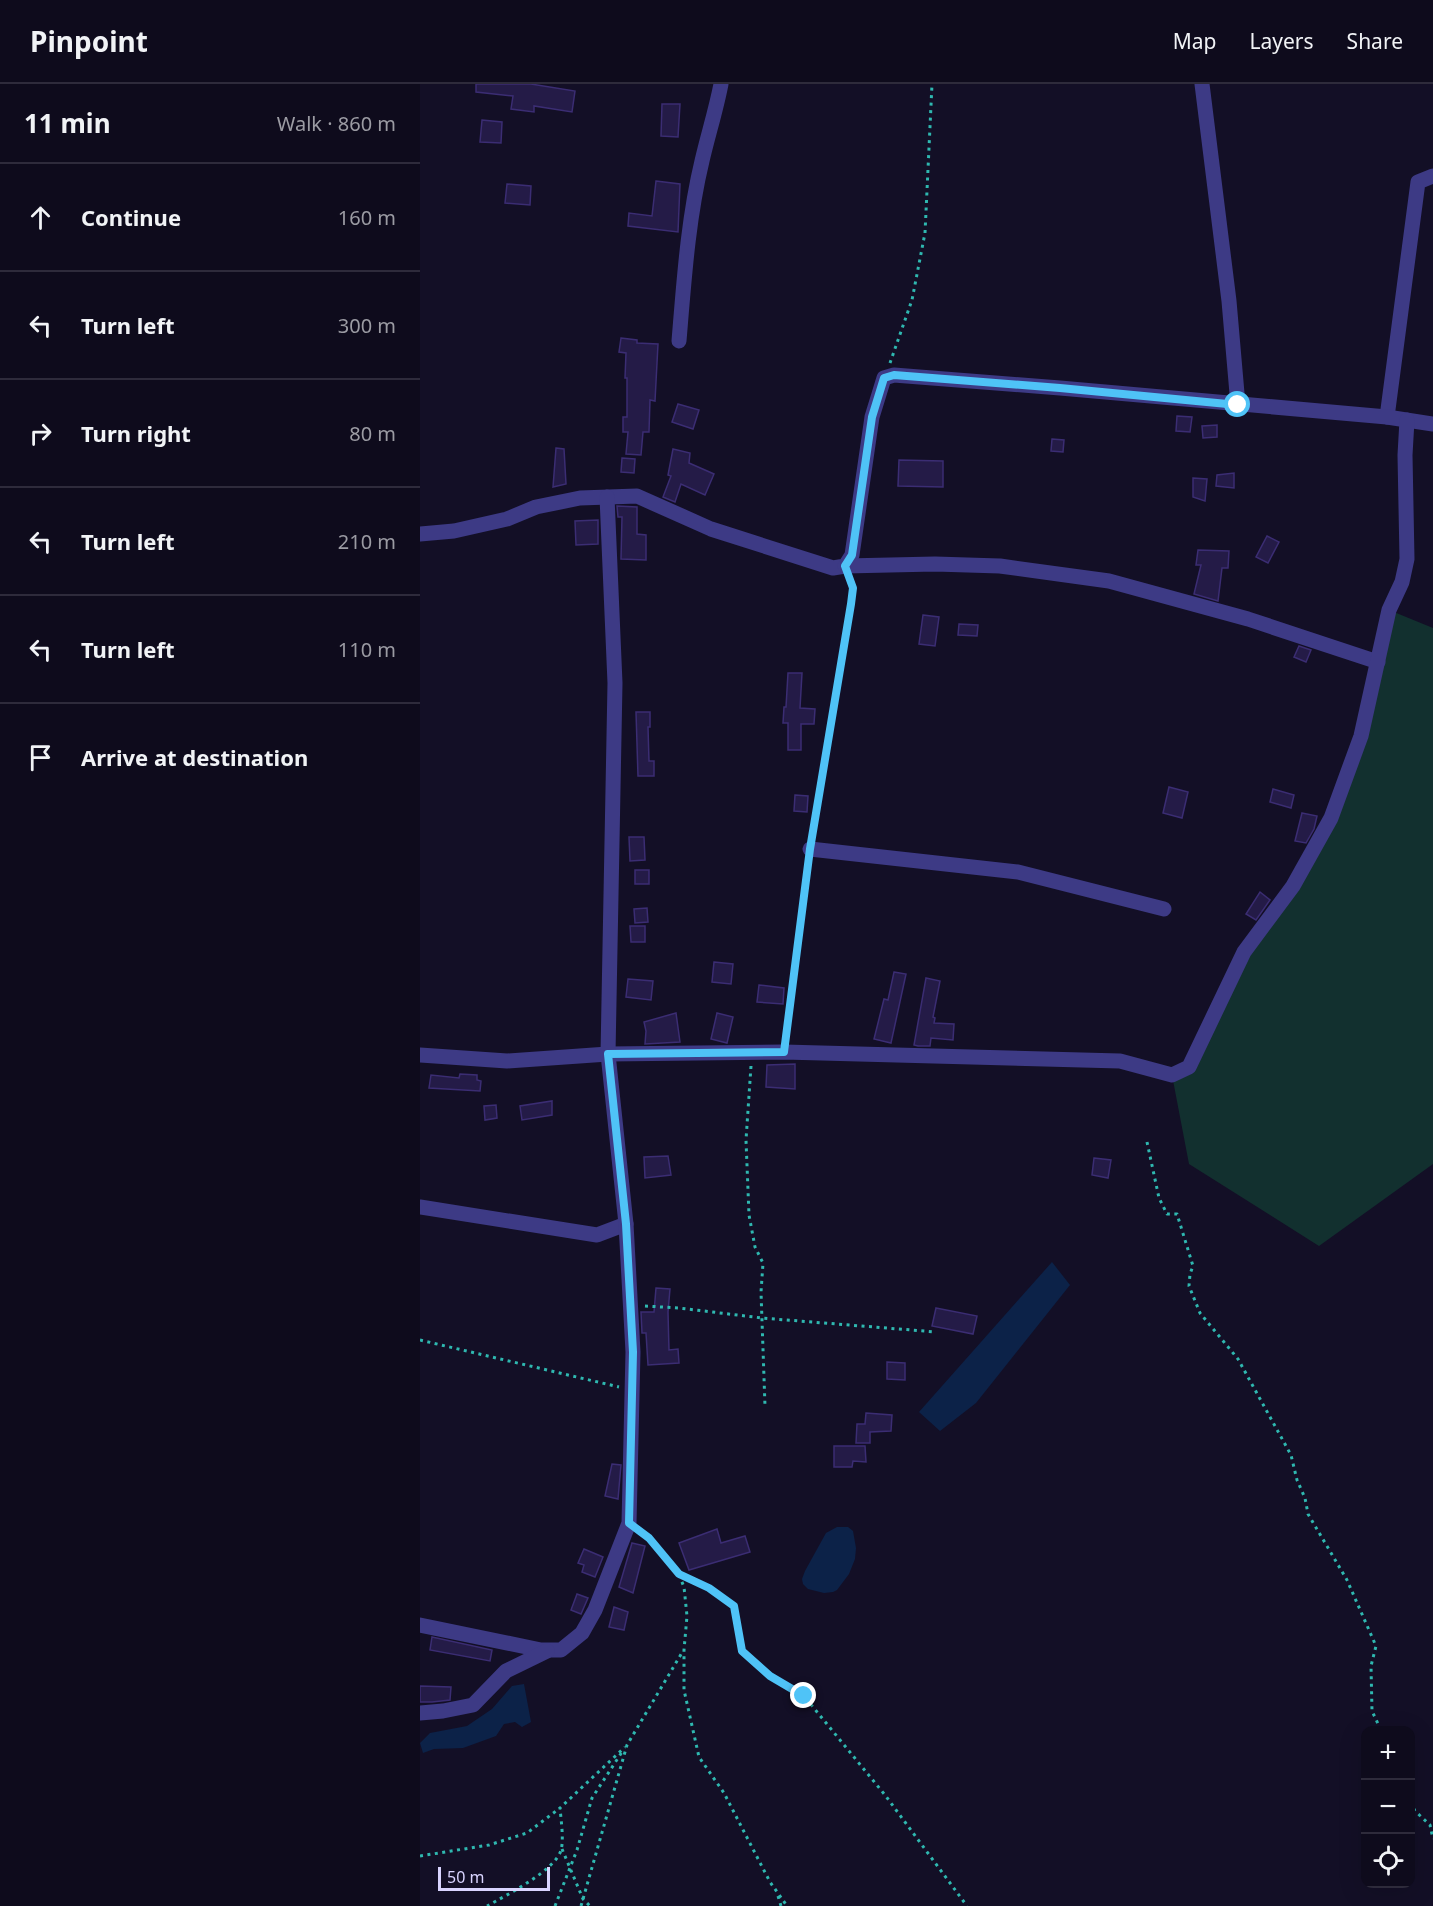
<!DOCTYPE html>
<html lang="en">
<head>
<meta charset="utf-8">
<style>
  :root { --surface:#0e0b1c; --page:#171425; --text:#f1f3f6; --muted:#9b9ba3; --line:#2e2b3b }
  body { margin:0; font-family:"Noto Sans",sans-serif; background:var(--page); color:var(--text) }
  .controls { position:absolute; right:18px; bottom:18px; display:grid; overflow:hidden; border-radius:12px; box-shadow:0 6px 24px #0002 }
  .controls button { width:54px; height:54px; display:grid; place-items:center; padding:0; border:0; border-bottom:2px solid var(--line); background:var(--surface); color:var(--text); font:30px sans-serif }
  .scale { position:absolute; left:18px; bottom:15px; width:112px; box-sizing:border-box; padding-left:6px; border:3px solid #d9d4ff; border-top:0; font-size:16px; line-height:21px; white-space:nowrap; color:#d9d4ff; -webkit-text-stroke:4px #130f26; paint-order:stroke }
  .stop { position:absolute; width:18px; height:18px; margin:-14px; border:4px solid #4fc3f7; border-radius:50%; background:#fff }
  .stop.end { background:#4fc3f7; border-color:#fff; box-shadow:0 2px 6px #0008 }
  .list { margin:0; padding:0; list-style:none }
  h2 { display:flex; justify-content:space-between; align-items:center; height:78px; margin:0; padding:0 24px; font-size:26px }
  h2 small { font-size:20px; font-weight:400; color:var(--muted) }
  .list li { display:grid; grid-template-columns:39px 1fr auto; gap:18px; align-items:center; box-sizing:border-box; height:108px; padding:0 24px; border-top:2px solid var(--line) }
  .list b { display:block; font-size:22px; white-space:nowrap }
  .list em { font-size:20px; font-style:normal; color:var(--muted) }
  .icon { flex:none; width:33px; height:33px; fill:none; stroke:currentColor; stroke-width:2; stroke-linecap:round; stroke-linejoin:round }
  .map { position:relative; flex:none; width:1013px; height:1822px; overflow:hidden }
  header { display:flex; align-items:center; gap:36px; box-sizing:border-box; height:84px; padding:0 30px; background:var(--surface); border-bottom:2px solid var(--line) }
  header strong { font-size:28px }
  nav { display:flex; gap:33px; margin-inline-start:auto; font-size:21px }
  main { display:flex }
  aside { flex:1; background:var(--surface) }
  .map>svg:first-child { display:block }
</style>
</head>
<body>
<header>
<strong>Pinpoint</strong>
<nav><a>Map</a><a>Layers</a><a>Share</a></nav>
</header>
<main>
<aside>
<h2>11 min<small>Walk · 860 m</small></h2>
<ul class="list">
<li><svg class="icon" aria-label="ahead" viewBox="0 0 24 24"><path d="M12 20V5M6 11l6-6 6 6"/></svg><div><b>Continue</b></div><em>160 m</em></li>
<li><svg class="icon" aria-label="left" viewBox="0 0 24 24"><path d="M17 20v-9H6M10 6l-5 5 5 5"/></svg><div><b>Turn left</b></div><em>300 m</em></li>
<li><svg class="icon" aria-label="right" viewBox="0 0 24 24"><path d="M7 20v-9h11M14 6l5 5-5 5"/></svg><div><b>Turn right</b></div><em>80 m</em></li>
<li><svg class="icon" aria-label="left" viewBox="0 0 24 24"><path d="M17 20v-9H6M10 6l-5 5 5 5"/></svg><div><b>Turn left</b></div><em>210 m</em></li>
<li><svg class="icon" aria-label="left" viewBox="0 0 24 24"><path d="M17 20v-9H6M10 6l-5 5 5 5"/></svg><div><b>Turn left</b></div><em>110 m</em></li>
<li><svg class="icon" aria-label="arrive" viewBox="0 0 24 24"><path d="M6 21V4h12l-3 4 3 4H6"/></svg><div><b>Arrive at destination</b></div></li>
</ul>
</aside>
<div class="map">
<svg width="1013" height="1822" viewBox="0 0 1013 1822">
  <rect width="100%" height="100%" fill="#130f26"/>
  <path fill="#12302f" d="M 969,526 L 1013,544 L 1013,1080 L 899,1162 L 769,1080 L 752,991 L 769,983 L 824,868 L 911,734 Z"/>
  <g fill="#0c2248">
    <path d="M 632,1178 L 650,1201 L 556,1319 L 520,1347 L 499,1328 Z"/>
    <path d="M 417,1443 L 428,1443 L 433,1447 L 436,1464 L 435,1475 L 429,1490 L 417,1506 L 413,1508 L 404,1509 L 388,1505 L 383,1500 L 382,1495 L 385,1487 L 406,1449 Z"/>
    <path d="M 104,1600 L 111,1638 L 102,1643 L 95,1638 L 84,1640 L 76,1652 L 43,1664 L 14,1665 L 3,1669 L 0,1659 L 10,1649 L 47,1642 L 72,1625 L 92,1602 Z"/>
  </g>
  <g fill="#241b47" stroke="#3b2d73" stroke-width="1.5">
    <path d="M 56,0 L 111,0 L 155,7 L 152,28 L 114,22 L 114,28 L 91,25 L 93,12 L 56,8 Z"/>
    <path d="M 242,20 L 260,20 L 258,53 L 241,52 Z"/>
    <path d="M 62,36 L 82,38 L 81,59 L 60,58 Z"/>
    <path d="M 236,97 L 260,100 L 258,148 L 208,142 L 209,129 L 232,132 Z"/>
    <path d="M 87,100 L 111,102 L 110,121 L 85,119 Z"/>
    <path d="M 201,254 L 217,256 L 217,259 L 238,260 L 235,317 L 230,316 L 229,348 L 223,348 L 221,371 L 206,370 L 208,348 L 203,348 L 203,333 L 207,333 L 207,294 L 205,294 L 206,269 L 199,268 Z"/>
    <path d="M 258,320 L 279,326 L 273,345 L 252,338 Z"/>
    <path d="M 757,332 L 772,333 L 770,348 L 756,347 Z"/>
    <path d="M 797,341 L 797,353 L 783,354 L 782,342 Z"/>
    <path d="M 632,355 L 644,356 L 643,368 L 631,367 Z"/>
    <path d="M 136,364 L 144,365 L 146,400 L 133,403 Z"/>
    <path d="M 253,365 L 270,369 L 269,379 L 294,390 L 285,411 L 261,400 L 255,418 L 243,413 L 251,392 L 248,391 Z"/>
    <path d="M 202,374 L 215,375 L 214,389 L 201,388 Z"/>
    <path d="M 479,376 L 523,377 L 523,403 L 478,402 Z"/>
    <path d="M 814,389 L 814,404 L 796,402 L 797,391 Z"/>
    <path d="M 773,394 L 787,395 L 785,417 L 773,413 Z"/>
    <path d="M 197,422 L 217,423 L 217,450 L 226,451 L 226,476 L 201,475 L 202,433 L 198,433 Z"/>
    <path d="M 178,436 L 178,460 L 156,461 L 155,437 Z"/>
    <path d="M 847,452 L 859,458 L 848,479 L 836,473 Z"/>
    <path d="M 778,466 L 809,467 L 808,484 L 802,484 L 798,517 L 774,510 L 781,481 L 776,481 Z"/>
    <path d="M 503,531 L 519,533 L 515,562 L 499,560 Z"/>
    <path d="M 539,540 L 558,541 L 557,552 L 538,551 Z"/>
    <path d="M 879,562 L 891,566 L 886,578 L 874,573 Z"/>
    <path d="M 368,589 L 382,589 L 380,624 L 395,625 L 394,640 L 381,640 L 381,666 L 368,666 L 368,639 L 363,639 L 364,623 L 366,623 Z"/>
    <path d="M 216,628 L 230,628 L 230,643 L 228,643 L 229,677 L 234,677 L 234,692 L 218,692 Z"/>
    <path d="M 749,703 L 768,708 L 762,734 L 743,729 Z"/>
    <path d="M 853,705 L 874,711 L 871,724 L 850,718 Z"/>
    <path d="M 375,711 L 388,712 L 387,728 L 374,727 Z"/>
    <path d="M 882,729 L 897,732 L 894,745 L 886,759 L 875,757 Z"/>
    <path d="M 209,753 L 224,753 L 225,776 L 210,777 Z"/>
    <rect x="215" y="786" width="14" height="14"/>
    <path d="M 840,808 L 850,816 L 836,836 L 826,830 Z"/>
    <path d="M 227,824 L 228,838 L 215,839 L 214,825 Z"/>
    <path d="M 210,842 L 225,842 L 225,858 L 211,858 Z"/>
    <path d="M 294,878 L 313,880 L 311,900 L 292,898 Z"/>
    <path d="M 474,888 L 486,890 L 471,959 L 454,955 L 464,915 L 468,916 Z"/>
    <path d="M 506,894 L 520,897 L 513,933 L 515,934 L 514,939 L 534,940 L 533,956 L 511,954 L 510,962 L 498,962 L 494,961 Z"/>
    <path d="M 208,895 L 233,897 L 231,916 L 206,913 Z"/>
    <path d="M 339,901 L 364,904 L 363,920 L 337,918 Z"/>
    <path d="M 256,929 L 260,958 L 225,960 L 226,947 L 224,938 Z"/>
    <path d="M 297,929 L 313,933 L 307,959 L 291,955 Z"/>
    <path d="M 375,980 L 375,1005 L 346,1003 L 347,981 Z"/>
    <path d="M 40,990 L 57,991 L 57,996 L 61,997 L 60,1007 L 9,1004 L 11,991 L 39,994 Z"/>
    <path d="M 132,1017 L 132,1031 L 102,1036 L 100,1022 Z"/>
    <path d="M 76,1021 L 77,1034 L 65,1036 L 64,1022 Z"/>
    <path d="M 248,1072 L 251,1091 L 225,1094 L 224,1073 Z"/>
    <path d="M 674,1074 L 691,1076 L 688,1094 L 672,1091 Z"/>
    <path d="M 236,1204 L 250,1205 L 248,1228 L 249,1266 L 258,1265 L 259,1279 L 228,1281 L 226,1249 L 222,1249 L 221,1228 L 234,1228 Z"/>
    <path d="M 516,1224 L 557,1232 L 553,1250 L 512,1242 Z"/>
    <path d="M 467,1278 L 485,1279 L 485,1296 L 467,1295 Z"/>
    <path d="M 446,1329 L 472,1331 L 471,1347 L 450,1348 L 450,1359 L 436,1359 L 437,1340 L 445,1340 Z"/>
    <path d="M 414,1362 L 445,1362 L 446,1378 L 433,1377 L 432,1383 L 414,1383 Z"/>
    <path d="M 192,1380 L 201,1381 L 198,1415 L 185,1412 Z"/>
    <path d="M 297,1445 L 301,1459 L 325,1452 L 330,1468 L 269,1486 L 259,1459 Z"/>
    <path d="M 212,1459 L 225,1462 L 213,1509 L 199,1503 Z"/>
    <path d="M 164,1465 L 183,1473 L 175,1493 L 162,1488 L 164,1481 L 158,1479 Z"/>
    <path d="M 157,1510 L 168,1514 L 161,1530 L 151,1526 Z"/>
    <path d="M 194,1523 L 208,1528 L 204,1546 L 189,1543 Z"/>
    <path d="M 12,1553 L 72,1566 L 70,1577 L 10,1566 Z"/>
    <path d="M 0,1602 L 31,1603 L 30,1616 L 12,1618 L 0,1618 Z"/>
  </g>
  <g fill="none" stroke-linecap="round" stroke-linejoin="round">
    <g stroke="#2fb8b0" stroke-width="3" stroke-dasharray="3 4.5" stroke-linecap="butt">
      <path d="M 470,279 L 492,216 L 505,149 L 512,0"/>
      <path d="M 392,752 L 431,520 L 433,504 L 430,495"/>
      <path d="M 366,954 L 388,779"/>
      <path d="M 331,982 L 326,1056 L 329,1131 L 335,1163 L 343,1179 L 341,1208 L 345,1322"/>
      <path d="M 727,1058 L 739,1114 L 747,1130 L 757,1130 L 773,1182 L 770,1190 L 769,1202 L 780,1229 L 818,1275 L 871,1371 L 877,1396 L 885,1414 L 888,1430 L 927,1496 L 956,1562 L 951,1582 L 952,1627 L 961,1646"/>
      <path d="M 225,1222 L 259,1224 L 342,1234 L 516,1248"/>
      <path d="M 0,1256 L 199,1303"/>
      <path d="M 220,1447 L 229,1454 L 259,1490 L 289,1504 L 313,1522 L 322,1567 L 350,1592 L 384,1612 L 465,1711 L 547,1822"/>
      <path d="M 259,1491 L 264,1503 L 267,1532 L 264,1566 L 264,1606 L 279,1673 L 304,1709 L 350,1798 L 367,1822"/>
      <path d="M 990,1718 L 995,1727 L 1010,1741 L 1013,1755"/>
      <path d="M 142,1765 L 163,1815 L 170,1822"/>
      <path d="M 0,1772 L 69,1761 L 107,1749 L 140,1724"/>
      <path d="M 358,1812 L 361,1822"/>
      <path d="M 67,1822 C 85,1812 136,1786 141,1766 C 144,1756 141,1736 140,1724 L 205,1663"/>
      <path d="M 135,1822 L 157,1766 L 172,1714 L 202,1668"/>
      <path d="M 161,1822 L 207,1661 L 263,1567"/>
    </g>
    <g stroke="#3d3a85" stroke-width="15">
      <path d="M 782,0 L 809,217 L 818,321"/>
      <path d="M 259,257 C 264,197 268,135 282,77 C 288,51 296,26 301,0"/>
      <path d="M 967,333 L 998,98 L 1013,92"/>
      <path d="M 0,450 L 34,447 L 87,435 L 116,423 L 160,414 L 217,412 L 291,445 L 413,484 L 425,482 L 432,471 L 452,333 L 464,294 L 474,291 L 640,304 L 967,333 L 1013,340"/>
      <path d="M 425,482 L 515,480 L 580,482 L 689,497 L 828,535 L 958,578"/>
      <path d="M 390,765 L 598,788 L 744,825"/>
      <path d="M 0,971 L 87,977 L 188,970 L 364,968 L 700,977 L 752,991 L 769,983 L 824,868 L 873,802 L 911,734 L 941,652 L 969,526 L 982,498 L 987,475 L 985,371 L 987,336"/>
      <path d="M 0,1123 L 177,1151 L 206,1140"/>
      <path d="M 0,1541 L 121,1566 L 141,1566 L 162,1549 L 175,1526 L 209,1439 L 213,1268 L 206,1140 L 188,970 L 195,599 L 187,413"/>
      <path d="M 0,1629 L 23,1627 L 53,1621 L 86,1587 L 127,1567"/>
    </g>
  </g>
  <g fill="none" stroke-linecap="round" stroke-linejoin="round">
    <path stroke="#4fc3f7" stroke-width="8" d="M 384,1612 L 350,1592 L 322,1567 L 314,1522 L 289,1504 L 259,1490 L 229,1454 L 209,1439 L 213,1268 L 206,1140 L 188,970 L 364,968 L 390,765 L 431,520 L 433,504 L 425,482 L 432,471 L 452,333 L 464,294 L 474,291 L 640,304 L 818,321"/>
  </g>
</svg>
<div class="controls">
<button>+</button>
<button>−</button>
<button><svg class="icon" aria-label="locate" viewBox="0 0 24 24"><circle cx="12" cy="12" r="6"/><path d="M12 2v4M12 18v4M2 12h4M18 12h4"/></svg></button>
</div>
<div class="scale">50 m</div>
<div class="stop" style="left:818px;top:321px"></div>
<div class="stop end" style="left:384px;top:1612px"></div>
</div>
</main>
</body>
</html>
